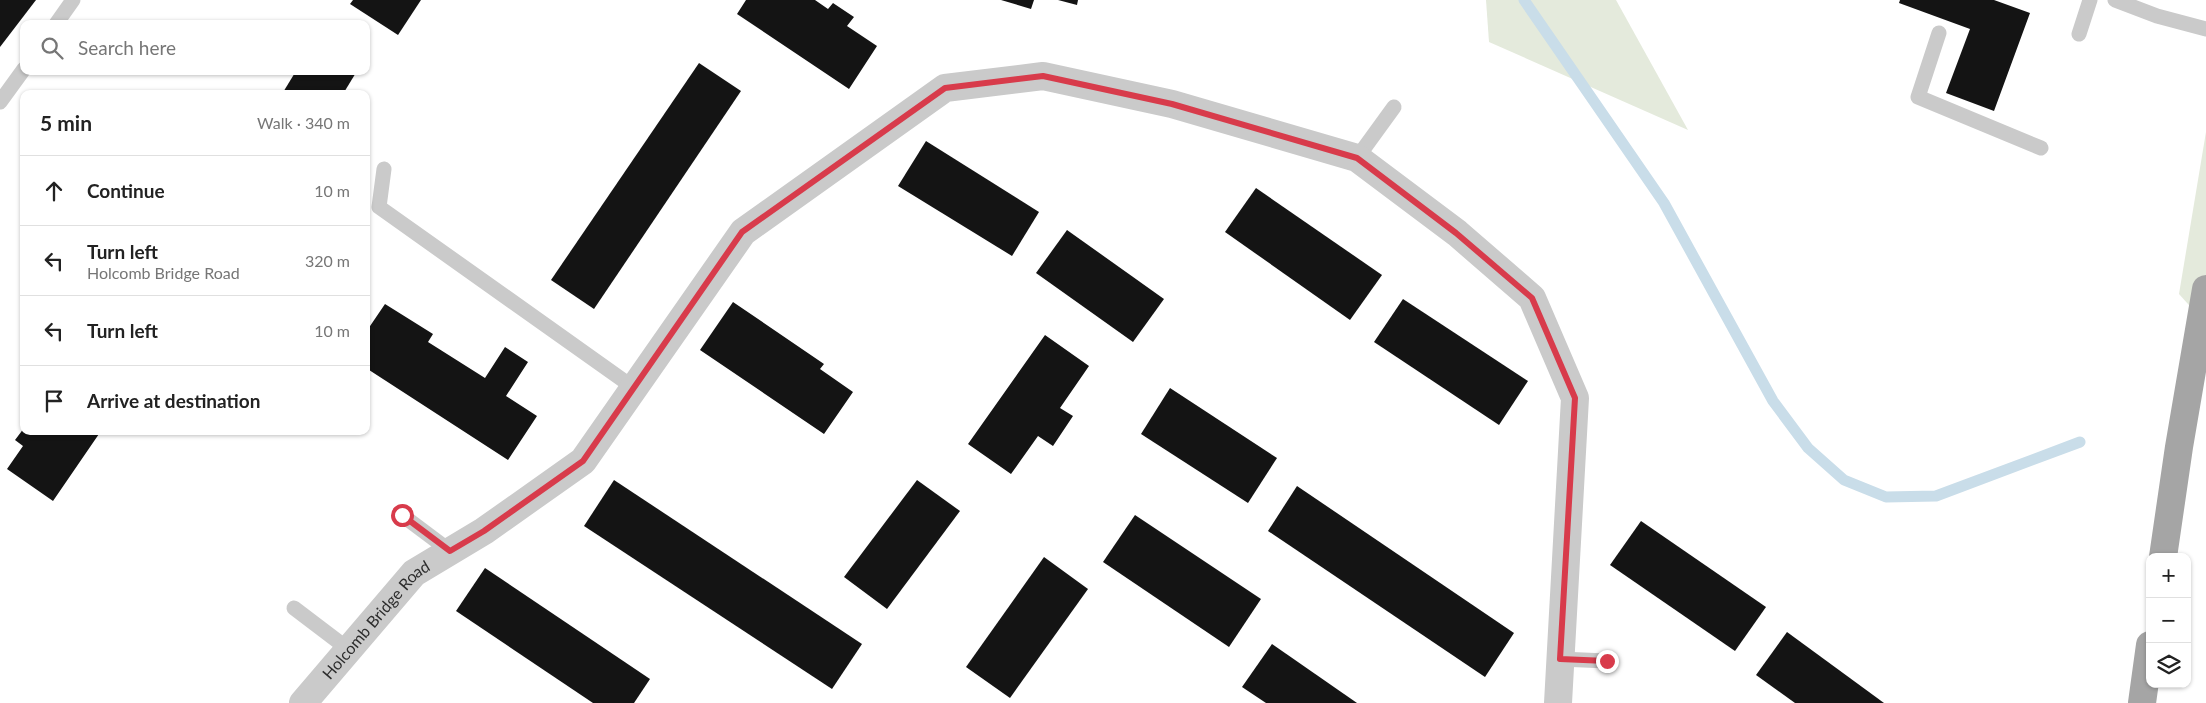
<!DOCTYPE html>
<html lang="en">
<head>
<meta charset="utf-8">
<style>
  :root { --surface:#fff; --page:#f2f2f2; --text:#222; --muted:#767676; --line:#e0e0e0 }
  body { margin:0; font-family:Lato,sans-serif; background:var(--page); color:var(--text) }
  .controls { position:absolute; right:15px; bottom:15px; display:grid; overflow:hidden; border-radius:10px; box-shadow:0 1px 4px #0004 }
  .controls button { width:45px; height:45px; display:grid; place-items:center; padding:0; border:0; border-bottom:1px solid var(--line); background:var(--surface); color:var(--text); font:25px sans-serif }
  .stop { position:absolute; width:15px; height:15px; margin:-11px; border:4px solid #d83b4b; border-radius:50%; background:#fff }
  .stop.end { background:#d83b4b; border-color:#fff; box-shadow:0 1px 5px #0008 }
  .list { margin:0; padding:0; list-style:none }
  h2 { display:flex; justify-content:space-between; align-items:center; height:65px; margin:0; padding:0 20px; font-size:21px }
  h2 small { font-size:16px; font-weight:400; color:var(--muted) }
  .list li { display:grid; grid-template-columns:32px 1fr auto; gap:15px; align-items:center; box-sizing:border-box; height:70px; padding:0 20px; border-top:1px solid var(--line) }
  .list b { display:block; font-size:19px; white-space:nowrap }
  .list p { margin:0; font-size:16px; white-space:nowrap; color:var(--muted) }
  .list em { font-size:16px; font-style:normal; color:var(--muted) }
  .icon { flex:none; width:28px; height:28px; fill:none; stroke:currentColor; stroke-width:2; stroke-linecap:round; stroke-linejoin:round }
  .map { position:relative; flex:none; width:2206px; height:703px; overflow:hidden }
  .search { position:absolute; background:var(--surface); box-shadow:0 1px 4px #0004; left:20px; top:20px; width:350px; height:55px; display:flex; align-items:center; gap:12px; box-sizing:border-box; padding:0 18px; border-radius:10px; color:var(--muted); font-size:19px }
  .panel { position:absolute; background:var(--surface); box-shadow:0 1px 4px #0004; left:20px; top:90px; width:350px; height:345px; border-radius:10px }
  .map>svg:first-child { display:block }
</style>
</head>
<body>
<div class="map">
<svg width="2206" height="703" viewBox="0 0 2206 703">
  <rect width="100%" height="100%" fill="#fff"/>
  <g fill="#e4eadc">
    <path d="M 1486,0 L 1616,0 L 1688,130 L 1489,42 Z"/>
    <path d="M 2206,132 L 2206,324 L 2179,294 Z"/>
  </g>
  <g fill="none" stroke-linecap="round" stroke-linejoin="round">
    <path stroke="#c9dde9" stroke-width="11" d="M 1524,0 L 1664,203 L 1773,401 L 1808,448 L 1844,480 L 1886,497 L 1936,496 L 2080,442"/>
  </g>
  <g fill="#141414">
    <path d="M 0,0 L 36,0 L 0,47 Z"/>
    <path d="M 353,0 L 421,0 L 398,35 L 350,4 Z"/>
    <path d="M 746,0 L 815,0 L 828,9 L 833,3 L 854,17 L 847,26 L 877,46 L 849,89 L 737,14 Z"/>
    <path d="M 1001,0 L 1034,0 L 1031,9 Z"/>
    <path d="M 1058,0 L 1078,0 L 1077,5 Z"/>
    <path d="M 1900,0 L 1994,0 L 2030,13 L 1994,111 L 1946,93 L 1970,29 L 1899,3 Z"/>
    <path d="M 699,63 L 741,91 L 594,309 L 551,280 Z"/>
    <path d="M 296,71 L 357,71 L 343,94 L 282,94 Z"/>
    <path d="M 926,141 L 1039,212 L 1012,256 L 898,186 Z"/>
    <path d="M 1256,188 L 1382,275 L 1350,320 L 1225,232 Z"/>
    <path d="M 1067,230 L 1164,299 L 1133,342 L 1036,273 Z"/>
    <path d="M 1403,299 L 1528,381 L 1499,425 L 1374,342 Z"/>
    <path d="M 733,302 L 824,364 L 820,369 L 853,392 L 824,434 L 700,350 Z"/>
    <path d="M 385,304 L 433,334 L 428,342 L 485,378 L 505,347 L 528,362 L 506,396 L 537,416 L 508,460 L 366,368 L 366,332 Z"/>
    <path d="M 1045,335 L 1089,366 L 1060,408 L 1073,416 L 1053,446 L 1038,436 L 1011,474 L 968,444 Z"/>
    <path d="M 1170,388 L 1277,458 L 1248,503 L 1141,434 Z"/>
    <path d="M 24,428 L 24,431 L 101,431 L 53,501 L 7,469 L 23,446 L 15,440 Z"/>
    <path d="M 614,480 L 862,644 L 832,689 L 584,526 Z"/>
    <path d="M 917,480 L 960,511 L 887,609 L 844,577 Z"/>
    <path d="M 1297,486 L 1514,633 L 1485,677 L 1268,531 Z"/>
    <path d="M 1135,515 L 1261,599 L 1229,647 L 1103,562 Z"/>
    <path d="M 1641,521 L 1766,607 L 1735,651 L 1610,565 Z"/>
    <path d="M 1044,557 L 1088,589 L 1010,698 L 966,667 Z"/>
    <path d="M 485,568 L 650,679 L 634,703 L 593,703 L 456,611 Z"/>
    <path d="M 1787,632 L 1884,703 L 1795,703 L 1756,675 Z"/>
    <path d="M 1272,644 L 1357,703 L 1266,703 L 1242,687 Z"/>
  </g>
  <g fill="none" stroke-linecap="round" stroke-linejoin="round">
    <g stroke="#cacaca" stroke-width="15">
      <path d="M 2115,0 L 2157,16 L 2206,29"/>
      <path d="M 56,24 L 73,0"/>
      <path d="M 1939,33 L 1918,97 L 2041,148"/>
      <path d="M 2079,34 L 2090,0"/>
      <path d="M 0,102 L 24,69"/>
      <path d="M 1357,158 L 1394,107"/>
      <path d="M 384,169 L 379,207 L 634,388"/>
      <path d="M 402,515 L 450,551"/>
      <path d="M 294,608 L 348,649"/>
      <path d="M 1560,659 L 1607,661"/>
    </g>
    <path stroke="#cacaca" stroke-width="28" id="s1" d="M 303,703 L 414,573 L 484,531 L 583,461 L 743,232 L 945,88 L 1043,76 L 1172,104 L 1357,158 L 1457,233 L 1532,298 L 1575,398 L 1558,703"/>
    <g stroke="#a5a5a5" stroke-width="28">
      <path d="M 2163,557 L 2179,447 L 2206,289"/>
      <path d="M 2142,703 L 2150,645"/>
    </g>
  </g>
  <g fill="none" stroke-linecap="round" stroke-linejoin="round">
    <path stroke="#d83b4b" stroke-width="6" d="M 402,515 L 450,551 L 484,531 L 583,461 L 742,232 L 945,88 L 1043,76 L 1172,104 L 1357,158 L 1456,233 L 1532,298 L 1575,398 L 1560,659 L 1607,661"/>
  </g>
  <g text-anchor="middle" stroke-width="5" stroke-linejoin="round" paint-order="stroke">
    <g font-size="16" fill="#2d2d2d" stroke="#fff">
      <text dy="6" stroke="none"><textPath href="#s1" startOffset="111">Holcomb Bridge Road</textPath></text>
    </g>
  </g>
</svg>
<div class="controls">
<button>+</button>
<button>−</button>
<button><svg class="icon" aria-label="layers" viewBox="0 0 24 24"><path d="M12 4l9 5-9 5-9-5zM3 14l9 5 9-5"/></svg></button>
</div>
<div class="stop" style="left:402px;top:515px"></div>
<div class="stop end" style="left:1607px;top:661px"></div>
<div class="search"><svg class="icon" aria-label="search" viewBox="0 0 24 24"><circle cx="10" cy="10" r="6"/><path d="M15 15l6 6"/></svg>Search here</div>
<section class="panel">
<h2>5 min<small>Walk · 340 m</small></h2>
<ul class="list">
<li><svg class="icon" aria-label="ahead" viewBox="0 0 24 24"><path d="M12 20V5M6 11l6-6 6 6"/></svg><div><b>Continue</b></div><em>10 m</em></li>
<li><svg class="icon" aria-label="left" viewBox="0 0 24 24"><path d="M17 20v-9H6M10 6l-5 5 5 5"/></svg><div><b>Turn left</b><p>Holcomb Bridge Road</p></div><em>320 m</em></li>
<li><svg class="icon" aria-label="left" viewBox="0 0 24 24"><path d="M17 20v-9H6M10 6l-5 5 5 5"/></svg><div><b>Turn left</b></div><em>10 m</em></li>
<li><svg class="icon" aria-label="arrive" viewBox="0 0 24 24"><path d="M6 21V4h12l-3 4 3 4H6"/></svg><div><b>Arrive at destination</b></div></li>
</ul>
</section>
</div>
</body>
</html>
